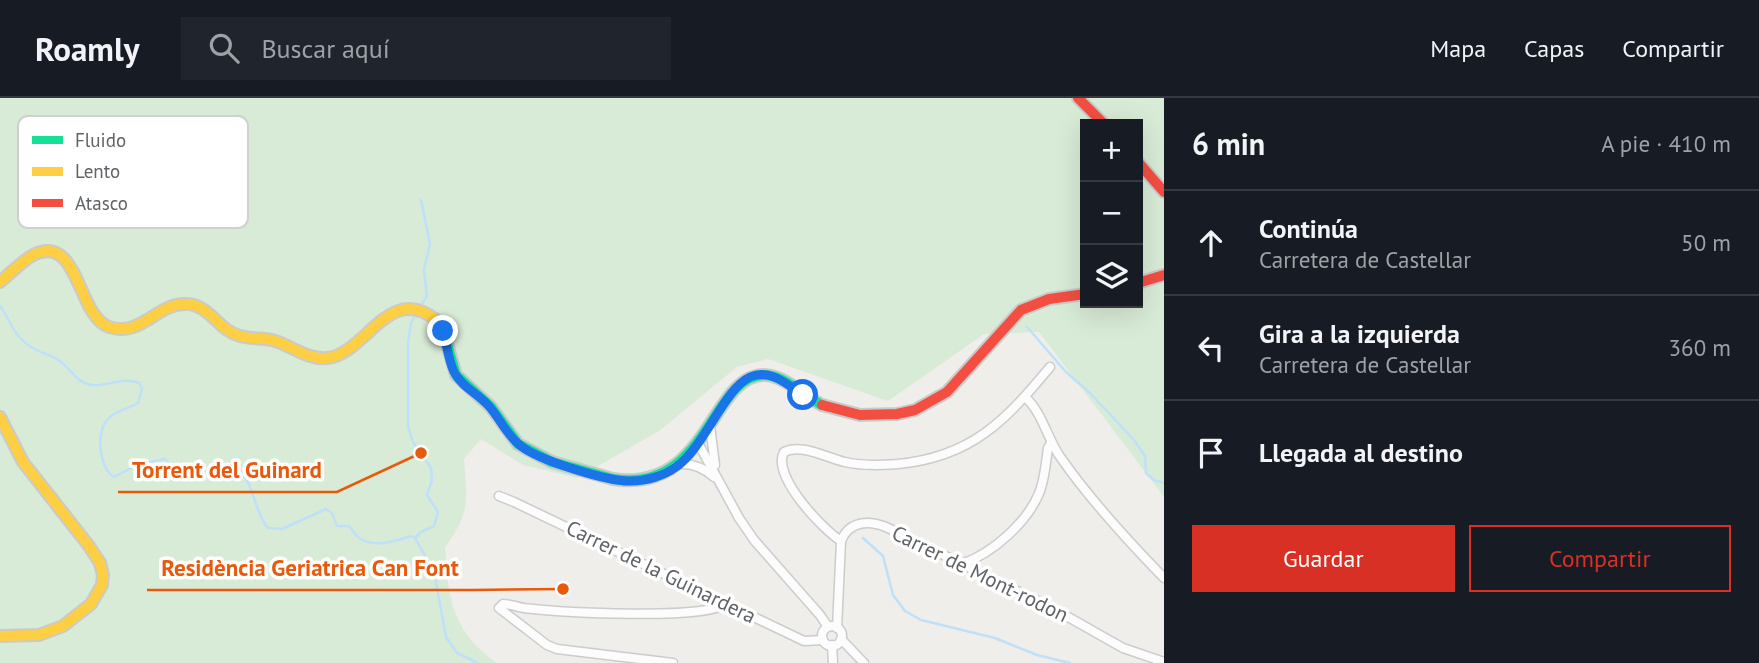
<!DOCTYPE html>
<html lang="es">
<head>
<meta charset="utf-8">
<style>
  :root { --surface:#171b24; --page:#20242c; --text:#f1f3f6; --muted:#9ea1a6; --line:#363941; --accent:#d93025 }
  body { margin:0; font-family:"PT Sans",sans-serif; background:var(--page); color:var(--text) }
  .controls { position:absolute; right:21px; top:21px; display:grid; overflow:hidden; border-radius:0px; box-shadow:0 7px 28px #0002 }
  .controls button { width:63px; height:63px; display:grid; place-items:center; padding:0; border:0; border-bottom:2px solid var(--line); background:var(--surface); color:var(--text); font:35px sans-serif }
  .stop { position:absolute; width:21px; height:21px; margin:-16px; border:5px solid #1a73e8; border-radius:50%; background:#fff }
  .stop.end { background:#1a73e8; border-color:#fff; box-shadow:0 2px 7px #0008 }
  .list { margin:0; padding:0; list-style:none }
  h2 { display:flex; justify-content:space-between; align-items:center; height:91px; margin:0; padding:0 28px; font-size:30px }
  h2 small { font-size:23px; font-weight:400; color:var(--muted) }
  .list li { display:grid; grid-template-columns:46px 1fr auto; gap:21px; align-items:center; box-sizing:border-box; height:105px; padding:0 28px; border-top:2px solid var(--line) }
  .list b { display:block; font-size:26px; white-space:nowrap }
  .list p { margin:0; font-size:23px; white-space:nowrap; color:var(--muted) }
  .list em { font-size:23px; font-style:normal; color:var(--muted) }
  .actions { display:flex; gap:14px; padding:21px 28px }
  .actions a { flex:1; padding:16px 0; border:2px solid var(--accent); border-radius:0px; text-align:center; font-size:24px; color:var(--accent) }
  .actions .main { background:var(--accent); color:#fff }
  .icon { flex:none; width:38px; height:38px; fill:none; stroke:currentColor; stroke-width:2; stroke-linecap:round; stroke-linejoin:round }
  .map { position:relative; flex:none; width:1164px; height:565px; overflow:hidden }
  header { display:flex; align-items:center; gap:42px; box-sizing:border-box; height:98px; padding:0 35px; background:var(--surface); border-bottom:2px solid var(--line) }
  header strong { font-size:33px }
  nav { display:flex; gap:38px; margin-inline-start:auto; font-size:24px }
  .search { width:490px; height:63px; background:var(--page); display:flex; align-items:center; gap:18px; box-sizing:border-box; padding:0 24px; border-radius:0px; color:var(--muted); font-size:26px }
  main { display:flex }
  aside { flex:1; background:var(--surface) }
  .map>svg:first-child { display:block }
</style>
</head>
<body>
<header>
<strong>Roamly</strong>
<div class="search"><svg class="icon" aria-label="search" viewBox="0 0 24 24"><circle cx="10" cy="10" r="6"/><path d="M15 15l6 6"/></svg>Buscar aquí</div>
<nav><a>Mapa</a><a>Capas</a><a>Compartir</a></nav>
</header>
<main>
<div class="map">
<svg width="1164" height="565" viewBox="0 0 1164 565">
  <rect width="100%" height="100%" fill="#efeeea"/>
  <path fill="#d8ebd6" fill-rule="evenodd" d="M 0,0 L 1164,0 L 1164,399 L 1039,234 L 984,236 L 888,303 L 768,261 L 737,269 L 659,333 L 577,380 L 523,367 L 481,341 L 464,361 C 467,402 471,414 445,449 C 448,500 452,534 497,565 L 0,565 ZM 1085,26 L 1138,26 L 1138,205 L 1085,205 Z"/>
  <g fill="none" stroke-linecap="round" stroke-linejoin="round">
    <g stroke="#bfe0f9" stroke-width="2.5">
      <path d="M 0,208 C 8,218 11,230 20,240 C 31,252 43,254 57,261 C 69,268 76,285 91,287 C 108,289 123,278 139,285 L 142,291 L 138,305 C 128,311 116,312 108,321 C 95,334 99,370 114,379 L 137,367 L 164,361 L 190,379 C 201,377 210,369 221,367 C 254,363 252,414 268,430 L 282,431 L 326,411 L 332,415 L 337,428 L 349,428 C 352,431 353,434 356,437 C 369,452 396,443 411,438 L 415,440"/>
      <path d="M 419,210 L 427,198 L 424,172 L 430,146 L 421,102"/>
      <path d="M 416,216 L 411,225 L 408,245 L 408,328 L 413,344 L 431,370 L 432,382 L 427,397 L 438,414 L 434,428 L 421,434 L 415,440 L 434,474 L 446,539 L 457,555 L 478,565"/>
      <path d="M 1027,229 L 1066,274 L 1090,295 L 1134,342 L 1145,358 L 1146,375 L 1154,382 L 1164,385"/>
      <path d="M 863,440 L 883,458 L 893,497 L 905,513 L 921,522 L 995,540 L 1037,557 L 1070,565"/>
    </g>
    <g stroke="#cbcccc" stroke-width="11">
      <g id="street">
        <path d="M 1025,299 C 1043,315 1047,341 1061,360 C 1091,403 1127,442 1164,480"/>
        <path d="M 710,328 L 715,367"/>
        <path d="M 698,345 L 739,420 L 754,442 L 820,517 L 828,529"/>
        <path d="M 680,366 C 694,365 704,370 714,379"/>
        <path d="M 499,398 L 514,404 L 804,543 L 823,542"/>
        <path d="M 841,443 C 822,431 771,377 784,354 C 802,345 827,360 845,364 C 863,368 881,367 898,366 C 972,359 1006,322 1050,269"/>
        <path d="M 962,466 C 993,455 1028,424 1040,393 C 1045,379 1046,364 1048,350 L 1051,345"/>
        <circle cx="832" cy="538" r="10"/>
        <path d="M 837,530 L 841,443 C 849,423 868,422 886,429 L 1054,511 L 1123,550 L 1164,564"/>
        <path d="M 841,541 L 864,565"/>
        <path d="M 832,547 L 833,565"/>
        <path d="M 673,565 L 557,551 L 547,547 L 499,510 L 503,506 C 510,506 517,509 524,510 C 559,514 704,523 728,505"/>
      </g>
    </g>
    <g stroke="#cacacb" stroke-width="14">
      <path id="fast" d="M 436,222 L 444,235 L 456,277 L 491,309 L 518,346 L 552,364 L 613,381 C 708,396 711,277 764,277 C 784,277 804,298 822,307"/>
    </g>
    <g stroke="#cacacb" stroke-width="14">
      <g id="slow">
        <path d="M 0,184 C 11,175 21,164 33,157 C 79,134 77,218 109,229 C 141,240 158,204 187,206 C 210,207 219,233 240,238 C 251,241 262,240 272,242 C 291,247 307,262 327,260 C 366,256 389,184 436,222"/>
        <path d="M 0,319 L 23,364 L 89,448 L 100,465 L 103,477 L 102,487 L 91,506 L 63,528 L 39,537 L 0,538"/>
      </g>
    </g>
    <g stroke="#cacacb" stroke-width="14">
      <g id="jam">
        <path d="M 1078,0 L 1104,26"/>
        <path d="M 1138,64 L 1164,94"/>
        <path d="M 1138,185 L 1164,177"/>
        <path d="M 822,307 L 860,317 L 897,316 L 915,312 L 947,294 L 1021,212 L 1049,201 L 1085,196"/>
      </g>
    </g>
    <use href="#street" stroke="#fdfcfc" stroke-width="8"/>
    <use href="#fast" stroke="#16e098" stroke-width="10"/>
    <use href="#slow" stroke="#ffcf43" stroke-width="10"/>
    <use href="#jam" stroke="#f24e42" stroke-width="10"/>
  </g>
  <g fill="none" stroke-linecap="round" stroke-linejoin="round">
    <path stroke="#1a73e8" stroke-width="9" d="M 443,233 C 447,246 448,261 454,274 C 462,289 477,295 488,307 C 500,320 506,337 521,348 C 538,362 609,384 631,383 C 646,383 664,378 676,369 C 704,350 724,291 750,279 C 770,270 788,287 803,297"/>
  </g>
  <g text-anchor="middle" stroke-width="7" stroke-linejoin="round" paint-order="stroke">
    <g font-size="21" fill="#5f6368" stroke="#fff">
      <text transform="translate(661 474) rotate(26)" y="7">Carrer de la Guinardera</text>
      <text transform="translate(980 476) rotate(26)" y="7">Carrer de Mont-rodon</text>
    </g>
  </g>
  <rect x="18" y="18" width="230" height="112" rx="10" fill="#fff" stroke="#cfd0d2" stroke-width="2"/>
  <rect x="32" y="38" width="31" height="8" fill="#16e098"/>
  <rect x="32" y="69" width="31" height="9" fill="#ffcf43"/>
  <rect x="32" y="101" width="31" height="8" fill="#f24e42"/>
  <g font-size="19" fill="#5f6368">
    <text x="75" y="49">Fluido</text>
    <text x="75" y="80">Lento</text>
    <text x="75" y="112">Atasco</text>
  </g>
  <path fill="none" stroke="#e8590c" stroke-width="2.5" d="M421 355L337 394H118M563 491L473 492H147"/>
  <g fill="#e8590c" stroke="#fff" stroke-width="2.5">
    <circle cx="421" cy="355" r="7"/>
    <circle cx="563" cy="491" r="7"/>
  </g>
  <g font-size="23" text-anchor="middle" font-weight="bold" fill="#e8590c" stroke="#fff" stroke-width="7" stroke-linejoin="round" paint-order="stroke">
    <text x="227" y="380">Torrent del Guinard</text>
    <text x="310" y="478">Residència Geriatrica Can Font</text>
  </g>
</svg>
<div class="controls">
<button>+</button>
<button>−</button>
<button><svg class="icon" aria-label="layers" viewBox="0 0 24 24"><path d="M12 4l9 5-9 5-9-5zM3 14l9 5 9-5"/></svg></button>
</div>
<div class="stop" style="left:803px;top:297px"></div>
<div class="stop end" style="left:443px;top:233px"></div>
</div>
<aside>
<h2>6 min<small>A pie · 410 m</small></h2>
<ul class="list">
<li><svg class="icon" aria-label="ahead" viewBox="0 0 24 24"><path d="M12 20V5M6 11l6-6 6 6"/></svg><div><b>Continúa</b><p>Carretera de Castellar</p></div><em>50 m</em></li>
<li><svg class="icon" aria-label="left" viewBox="0 0 24 24"><path d="M17 20v-9H6M10 6l-5 5 5 5"/></svg><div><b>Gira a la izquierda</b><p>Carretera de Castellar</p></div><em>360 m</em></li>
<li><svg class="icon" aria-label="arrive" viewBox="0 0 24 24"><path d="M6 21V4h12l-3 4 3 4H6"/></svg><div><b>Llegada al destino</b></div></li>
</ul>
<div class="actions"><a class="main">Guardar</a><a>Compartir</a></div>
</aside>
</main>
</body>
</html>
